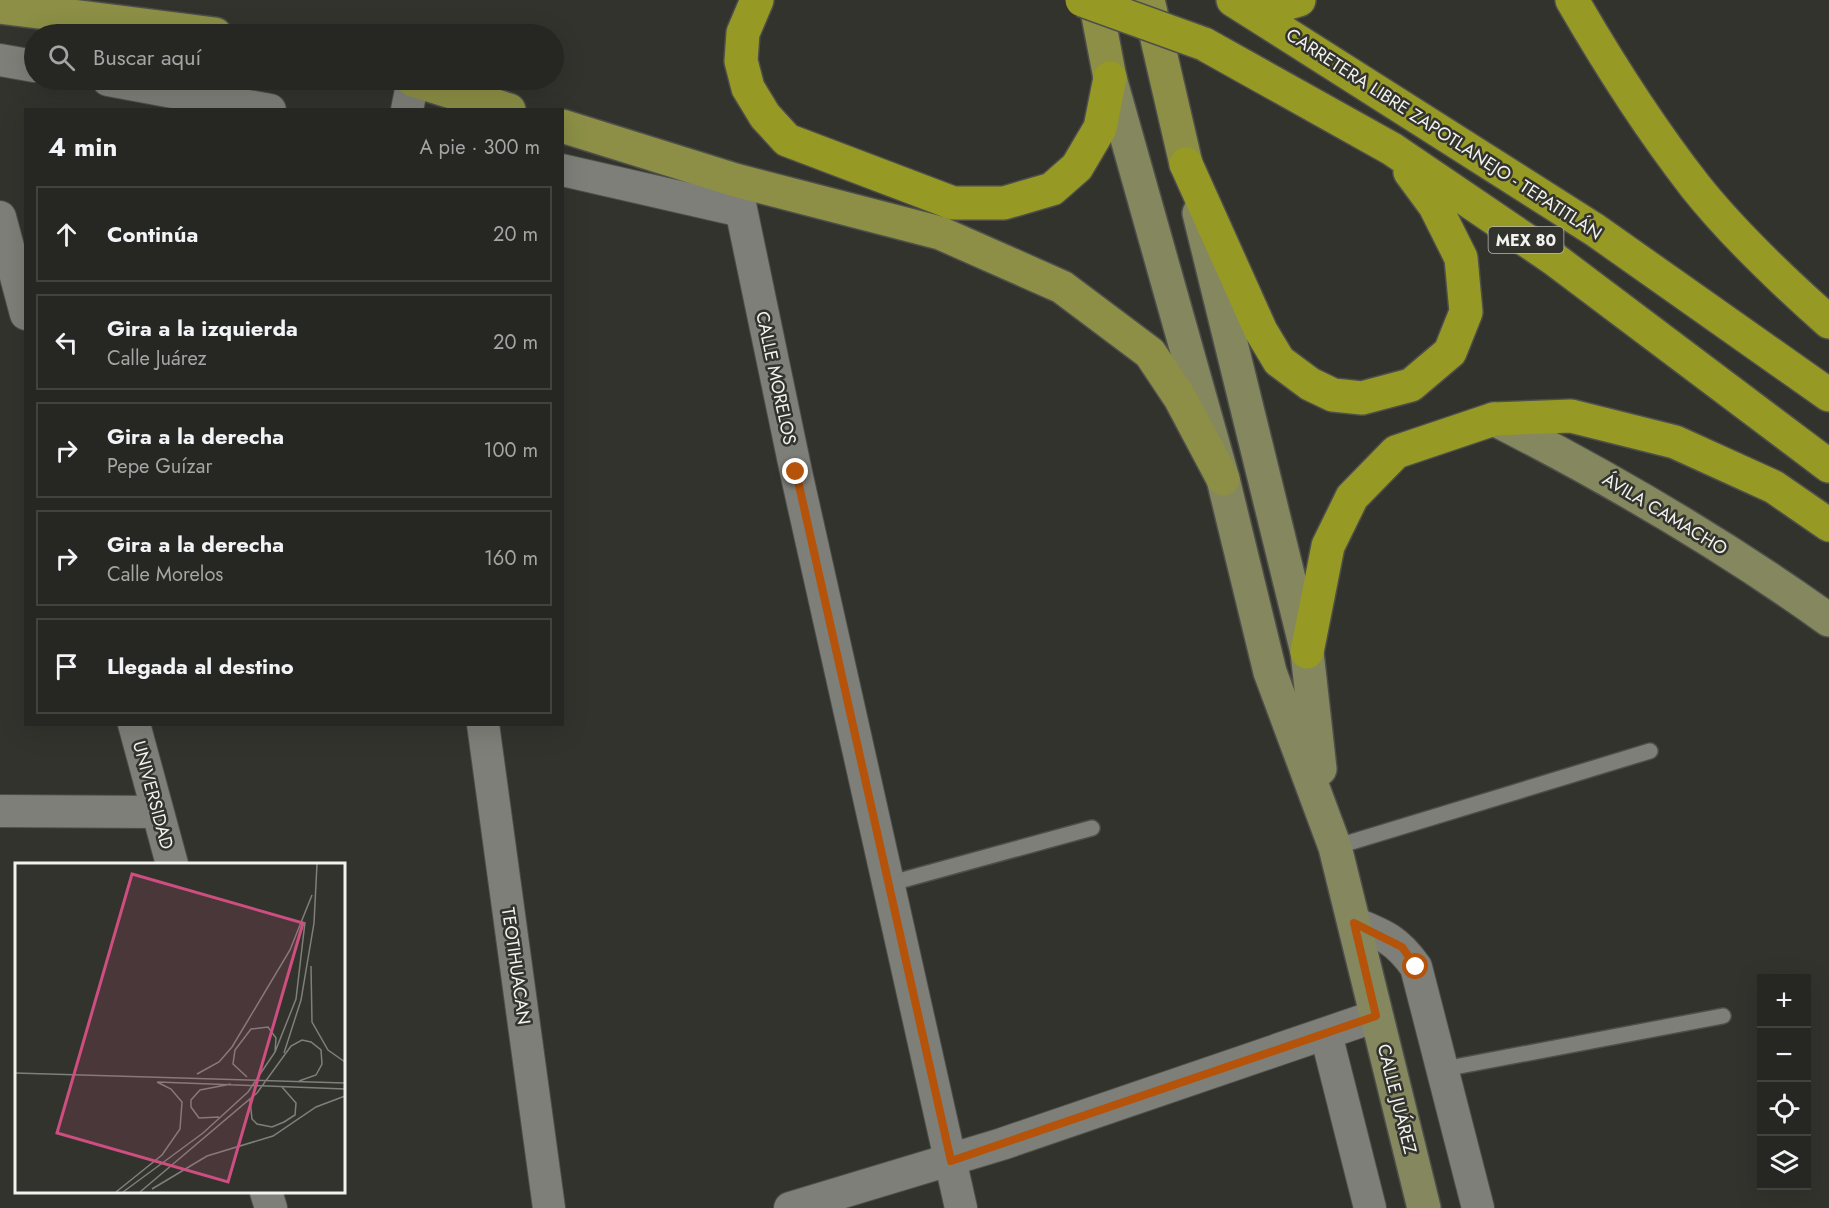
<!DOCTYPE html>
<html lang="es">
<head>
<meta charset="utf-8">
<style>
  :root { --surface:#262622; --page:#32322f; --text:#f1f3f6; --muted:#a4a5a5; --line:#424340 }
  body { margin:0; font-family:Jost,sans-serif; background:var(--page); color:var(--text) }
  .controls { position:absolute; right:18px; bottom:18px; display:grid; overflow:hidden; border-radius:0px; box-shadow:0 6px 24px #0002 }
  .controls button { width:54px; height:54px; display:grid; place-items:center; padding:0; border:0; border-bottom:2px solid var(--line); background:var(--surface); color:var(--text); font:30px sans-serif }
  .stop { position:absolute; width:18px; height:18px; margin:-14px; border:4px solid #b45309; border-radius:50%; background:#fff }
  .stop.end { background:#b45309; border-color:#fff; box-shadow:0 2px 6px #0008 }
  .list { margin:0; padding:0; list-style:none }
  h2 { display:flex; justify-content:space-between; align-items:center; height:78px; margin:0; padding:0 24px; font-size:26px }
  h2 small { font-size:20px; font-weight:400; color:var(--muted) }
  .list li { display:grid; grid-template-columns:39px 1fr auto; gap:18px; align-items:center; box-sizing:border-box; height:96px; margin:0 12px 12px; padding:0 12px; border:2px solid var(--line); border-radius:0px }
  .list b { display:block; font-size:22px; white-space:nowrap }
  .list p { margin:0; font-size:20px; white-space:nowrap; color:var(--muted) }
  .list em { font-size:20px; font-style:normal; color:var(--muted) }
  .icon { flex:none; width:33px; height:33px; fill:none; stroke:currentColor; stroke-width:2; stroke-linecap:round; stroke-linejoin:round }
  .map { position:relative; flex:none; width:1829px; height:1208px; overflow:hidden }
  .search { position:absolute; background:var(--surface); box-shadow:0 6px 24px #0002; left:24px; top:24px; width:540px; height:66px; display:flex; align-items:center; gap:15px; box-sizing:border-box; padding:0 21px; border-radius:33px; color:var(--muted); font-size:22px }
  .panel { position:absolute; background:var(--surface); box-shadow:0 6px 24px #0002; left:24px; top:108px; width:540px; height:618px; border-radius:0px }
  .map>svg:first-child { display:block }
</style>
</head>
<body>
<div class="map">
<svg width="1829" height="1208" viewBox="0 0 1829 1208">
  <rect width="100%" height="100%" fill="#33332e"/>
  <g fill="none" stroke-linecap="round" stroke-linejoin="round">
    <g stroke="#4e4f4a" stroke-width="18">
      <g id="lane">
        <path d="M 1335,847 L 1650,751"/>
        <path d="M 888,884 L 1092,828"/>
        <path d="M 1444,1069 L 1723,1016"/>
      </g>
    </g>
    <g stroke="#4e4f4a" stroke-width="34">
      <g id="street">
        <path d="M 0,60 L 34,66"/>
        <path d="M 108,80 L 270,110"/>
        <path d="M 407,110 L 413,80"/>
        <path d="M 562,170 L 741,211"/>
        <path d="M 735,180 L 796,472 L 961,1208"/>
        <path d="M 0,217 L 26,314"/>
        <path d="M 134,724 L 172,864"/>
        <path d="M 483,724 L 549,1208"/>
        <path d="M 0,811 L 157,812"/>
        <path d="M 1354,923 C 1384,935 1397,940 1416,967 L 1478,1208"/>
        <path d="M 1326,1034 L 1370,1208"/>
        <path d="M 266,1192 L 271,1208"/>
        <path d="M 790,1208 L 1002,1144 L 1376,1016"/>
      </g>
    </g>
    <g stroke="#4e4f4a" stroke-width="36">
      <g id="secondary">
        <path d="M 1110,78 L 1223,479 L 1270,672 L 1335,847 L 1424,1208"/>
        <path d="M 1199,213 L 1307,652 L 1320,769"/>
        <path d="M 1494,419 C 1610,478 1723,544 1829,620"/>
      </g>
    </g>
    <g stroke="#4e4f4a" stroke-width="36">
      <g id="primary">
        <path d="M 1095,0 L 1110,78"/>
        <path d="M 1148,0 L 1186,164"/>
        <path d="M 0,7 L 215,34"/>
        <path d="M 413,80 L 509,110"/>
        <path d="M 562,126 L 735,180 L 940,233 L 1062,287 L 1150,353 L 1180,398 L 1223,479"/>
      </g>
    </g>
    <g stroke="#4e4f4a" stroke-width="36">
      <g id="highway">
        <path d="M 757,0 L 743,33 L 741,61 L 748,88 L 765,116 L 787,140 L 953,203 L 1004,203 L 1052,189 L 1077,167 L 1100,128 L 1110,78"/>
        <path d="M 1233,0 L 1595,230 L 1829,395"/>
        <path d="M 1572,0 C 1609,64 1649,127 1695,186 C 1733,234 1784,282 1829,322"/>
        <path d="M 1255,13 L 1299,0"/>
        <path d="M 1204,44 L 1392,149 L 1554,259 L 1829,466"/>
        <path d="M 1186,164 L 1261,331 L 1279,361 L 1310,384 L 1333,395 L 1362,398 L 1411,385 L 1450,352 L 1466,312 L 1461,258 L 1435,206 L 1410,172"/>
        <path d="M 1307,652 L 1328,546 L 1352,497 L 1396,452 L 1494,419 L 1571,416 L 1675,442 L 1774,487 L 1829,525"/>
      </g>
    </g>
    <use href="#lane" stroke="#7e7f79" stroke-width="15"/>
    <use href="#street" stroke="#7e7f79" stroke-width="32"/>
    <use href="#secondary" stroke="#85875f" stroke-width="33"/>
    <use href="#primary" stroke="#8c8f45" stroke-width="33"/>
    <use href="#highway" stroke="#969923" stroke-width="33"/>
    <g stroke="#4e4f4a" stroke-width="36" stroke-linecap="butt">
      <path id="highway-bridge" d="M 1082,0 L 1204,44"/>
    </g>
    <use href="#highway-bridge" stroke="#969923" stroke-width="33"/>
  </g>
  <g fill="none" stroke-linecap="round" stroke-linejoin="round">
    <path stroke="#b45309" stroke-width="8" d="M 796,472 L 951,1161 L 1376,1016 L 1354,923 L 1402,947 L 1416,967"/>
  </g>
  <g text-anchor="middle" stroke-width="5" stroke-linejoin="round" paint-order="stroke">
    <rect fill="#33332e" stroke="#b9b9b5" stroke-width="1.5" x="1488.5" y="227" width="75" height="26" rx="4.5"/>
    <g font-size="16" font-weight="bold" fill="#f2f2ef">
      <text x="1526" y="246">MEX 80</text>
    </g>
    <g font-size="18" fill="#f2f2ef" stroke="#33332e">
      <text transform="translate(1444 134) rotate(33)" y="6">CARRETERA LIBRE ZAPOTLANEJO - TEPATITLÁN</text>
      <text transform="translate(776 378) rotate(78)" y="6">CALLE MORELOS</text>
      <text transform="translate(1665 514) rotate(31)" y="6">ÁVILA CAMACHO</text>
      <text transform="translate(153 795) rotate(75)" y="6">UNIVERSIDAD</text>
      <text transform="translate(516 966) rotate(82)" y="6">TEOTIHUACAN</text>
      <text transform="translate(1397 1099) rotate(76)" y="6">CALLE JUÁREZ</text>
    </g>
  </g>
  <g transform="translate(15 863)">
    <rect width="330" height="330" fill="#33332e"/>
    <path fill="none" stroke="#7f7f7b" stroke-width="1.5" d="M 296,103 L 297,159 L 313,187 L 330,199M 260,189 L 281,136 L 290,59M 269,190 L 286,137 L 299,60 L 302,1M 0,210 L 330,220M 182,211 L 204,199 L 217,184 L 275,87 L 297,32M 143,219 L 330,226M 235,237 L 237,256 L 242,261 L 257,264 L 269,259 L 280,252 L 281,240 L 267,224M 204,254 L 184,255 L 176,244 L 176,237 L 185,227 L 216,221M 137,326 L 192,293 L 258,273 L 301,244 L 330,233M 101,329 L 147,292 L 165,266 L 167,239 L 156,226 L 142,219M 108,329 L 188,270 L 233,229 L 260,189 L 261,175 L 253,164 L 236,166 L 220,187 L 218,201 L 232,214M 125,329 L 242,230 L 276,183 L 287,177 L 296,179 L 306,187 L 307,201 L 301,212 L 284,218"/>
    <path fill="#ce4e80" fill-opacity="0.15" stroke="#ce4e80" stroke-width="3" d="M 117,11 L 288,60 L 213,319 L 42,270 Z"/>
    <rect width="330" height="330" fill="none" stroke="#f2f2ef" stroke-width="3"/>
  </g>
</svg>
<div class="controls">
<button>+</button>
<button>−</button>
<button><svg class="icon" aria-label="locate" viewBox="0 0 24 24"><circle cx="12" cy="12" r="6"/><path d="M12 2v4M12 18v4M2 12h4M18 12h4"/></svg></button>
<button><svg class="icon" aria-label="layers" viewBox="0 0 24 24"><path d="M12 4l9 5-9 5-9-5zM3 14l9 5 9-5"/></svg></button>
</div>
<div class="stop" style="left:1416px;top:967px"></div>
<div class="stop end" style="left:796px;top:472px"></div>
<div class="search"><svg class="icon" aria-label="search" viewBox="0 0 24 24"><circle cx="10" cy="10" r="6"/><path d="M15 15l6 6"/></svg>Buscar aquí</div>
<section class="panel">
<h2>4 min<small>A pie · 300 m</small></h2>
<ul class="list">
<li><svg class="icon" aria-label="ahead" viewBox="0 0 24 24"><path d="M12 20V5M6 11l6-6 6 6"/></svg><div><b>Continúa</b></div><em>20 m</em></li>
<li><svg class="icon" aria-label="left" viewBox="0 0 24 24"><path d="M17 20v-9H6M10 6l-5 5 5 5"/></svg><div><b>Gira a la izquierda</b><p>Calle Juárez</p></div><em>20 m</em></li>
<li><svg class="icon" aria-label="right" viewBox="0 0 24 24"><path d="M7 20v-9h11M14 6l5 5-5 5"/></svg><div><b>Gira a la derecha</b><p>Pepe Guízar</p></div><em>100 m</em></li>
<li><svg class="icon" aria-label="right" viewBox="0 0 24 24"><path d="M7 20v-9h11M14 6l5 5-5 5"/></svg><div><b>Gira a la derecha</b><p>Calle Morelos</p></div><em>160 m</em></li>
<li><svg class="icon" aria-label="arrive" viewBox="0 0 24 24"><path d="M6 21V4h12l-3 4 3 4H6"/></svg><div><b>Llegada al destino</b></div></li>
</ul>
</section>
</div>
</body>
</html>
